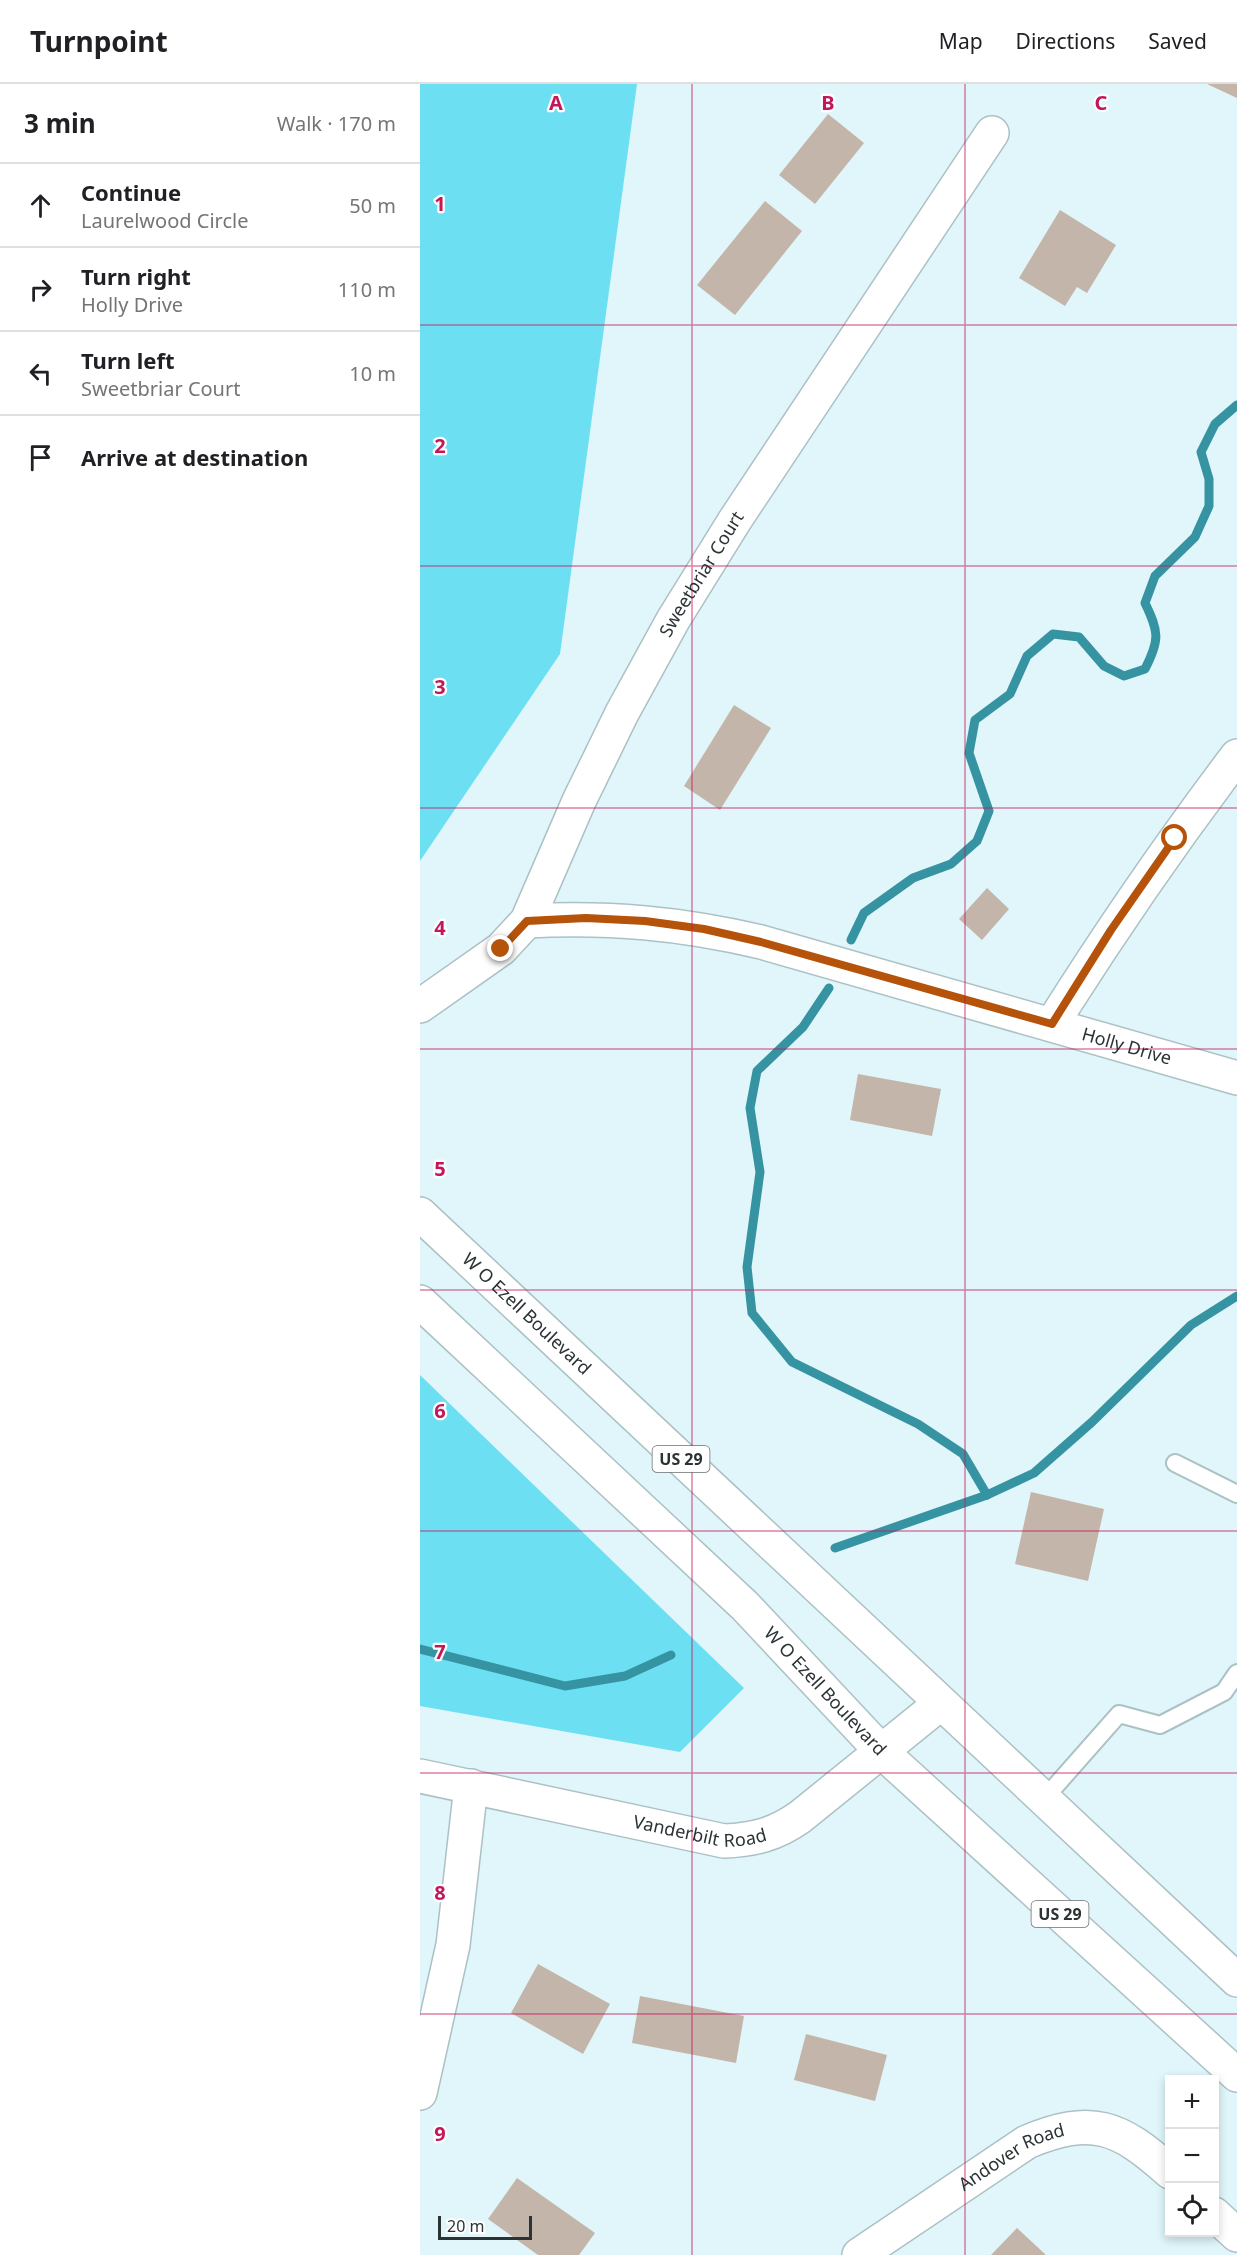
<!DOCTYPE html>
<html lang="en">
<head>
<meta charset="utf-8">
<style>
  :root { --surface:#fff; --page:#f6f6f6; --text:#202124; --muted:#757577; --line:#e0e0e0 }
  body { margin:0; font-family:"Noto Sans",sans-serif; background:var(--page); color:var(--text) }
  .controls { position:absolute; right:18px; bottom:18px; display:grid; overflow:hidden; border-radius:0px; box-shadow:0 3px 9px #0003 }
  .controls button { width:54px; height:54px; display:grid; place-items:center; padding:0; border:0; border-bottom:2px solid var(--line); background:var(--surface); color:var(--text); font:30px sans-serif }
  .scale { position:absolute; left:18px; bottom:15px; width:94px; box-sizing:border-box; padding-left:6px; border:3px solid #2b3335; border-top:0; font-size:16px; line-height:21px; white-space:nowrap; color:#2b3335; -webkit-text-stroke:4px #fefefe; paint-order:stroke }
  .stop { position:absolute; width:18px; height:18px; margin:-14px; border:4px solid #b45309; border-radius:50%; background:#fff }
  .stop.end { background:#b45309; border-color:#fff; box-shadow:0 2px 6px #0008 }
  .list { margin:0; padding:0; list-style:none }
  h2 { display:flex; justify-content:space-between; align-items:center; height:78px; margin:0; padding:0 24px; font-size:26px }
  h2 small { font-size:20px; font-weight:400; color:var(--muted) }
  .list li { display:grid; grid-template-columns:39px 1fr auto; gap:18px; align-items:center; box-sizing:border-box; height:84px; padding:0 24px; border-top:2px solid var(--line) }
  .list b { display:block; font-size:22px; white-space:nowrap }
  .list p { margin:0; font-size:20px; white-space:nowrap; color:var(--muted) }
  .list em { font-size:20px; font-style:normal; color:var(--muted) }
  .icon { flex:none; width:33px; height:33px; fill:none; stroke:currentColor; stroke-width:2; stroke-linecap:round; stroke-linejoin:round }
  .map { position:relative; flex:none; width:817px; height:2171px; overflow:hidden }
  header { display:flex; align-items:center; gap:36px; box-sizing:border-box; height:84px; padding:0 30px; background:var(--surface); border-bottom:2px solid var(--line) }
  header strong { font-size:28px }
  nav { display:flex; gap:33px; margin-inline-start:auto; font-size:21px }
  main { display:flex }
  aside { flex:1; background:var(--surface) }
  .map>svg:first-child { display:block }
</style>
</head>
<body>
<header>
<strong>Turnpoint</strong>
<nav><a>Map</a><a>Directions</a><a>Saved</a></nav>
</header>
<main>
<aside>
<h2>3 min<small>Walk · 170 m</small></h2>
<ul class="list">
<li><svg class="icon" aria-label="ahead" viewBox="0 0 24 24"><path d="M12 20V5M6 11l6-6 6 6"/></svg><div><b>Continue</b><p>Laurelwood Circle</p></div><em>50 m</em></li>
<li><svg class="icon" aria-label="right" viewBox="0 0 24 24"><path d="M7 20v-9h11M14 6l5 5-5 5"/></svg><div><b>Turn right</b><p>Holly Drive</p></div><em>110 m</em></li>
<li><svg class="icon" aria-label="left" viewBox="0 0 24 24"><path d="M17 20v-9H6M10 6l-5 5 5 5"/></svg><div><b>Turn left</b><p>Sweetbriar Court</p></div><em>10 m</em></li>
<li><svg class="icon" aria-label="arrive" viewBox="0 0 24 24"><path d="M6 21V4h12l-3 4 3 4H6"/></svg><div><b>Arrive at destination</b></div></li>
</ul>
</aside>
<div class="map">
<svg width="817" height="2171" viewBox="0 0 817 2171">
  <rect width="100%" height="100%" fill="#e0f6fa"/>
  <g fill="#6ce0f2">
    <path d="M 0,0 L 217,0 L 140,570 L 0,777 Z"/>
    <path d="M 0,1291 L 324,1604 L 260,1668 L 0,1622 Z"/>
  </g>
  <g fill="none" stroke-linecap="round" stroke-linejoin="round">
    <g stroke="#3694a2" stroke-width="9">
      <path d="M 431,856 L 444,829 L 493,794 L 531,780 L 557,757 L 569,727 L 549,669 L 555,636 L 590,610 L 607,572 L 633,550 L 659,553 L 684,582 L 704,592 L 725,585 C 740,556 739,548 725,519 L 735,492 L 775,453 L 789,422 L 789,395 L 781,368 L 795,340 L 817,321"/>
      <path d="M 409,904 L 383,943 L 337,987 L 330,1024 L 340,1088 L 327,1183 L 332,1229 L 372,1278 L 498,1340 L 543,1370 L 567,1411"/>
      <path d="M 415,1464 L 567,1411 L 614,1389 L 672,1338 L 771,1241 L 817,1212"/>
      <path d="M 0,1565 L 145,1602 L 205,1592 L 251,1571"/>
    </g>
  </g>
  <g fill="#c4b5aa">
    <path d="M 787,0 L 817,0 L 817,14 Z"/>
    <path d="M 408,30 L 444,59 L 395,120 L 359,91 Z"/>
    <path d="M 345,117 L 382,147 L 315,231 L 277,201 Z"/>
    <path d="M 640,126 L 696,161 L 667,209 L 657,203 L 645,222 L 599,194 Z"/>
    <path d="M 314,621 L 351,644 L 300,726 L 264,702 Z"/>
    <path d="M 567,804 L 589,825 L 562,856 L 539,835 Z"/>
    <path d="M 438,990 L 521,1005 L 512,1052 L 430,1036 Z"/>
    <path d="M 611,1408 L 684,1425 L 668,1497 L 595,1480 Z"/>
    <path d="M 118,1880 L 190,1920 L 163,1970 L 91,1929 Z"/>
    <path d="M 220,1912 L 324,1932 L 316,1979 L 212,1959 Z"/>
    <path d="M 386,1950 L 467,1971 L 455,2017 L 374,1996 Z"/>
    <path d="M 97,2094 L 175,2149 L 159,2171 L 118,2171 L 68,2135 Z"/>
    <path d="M 597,2144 L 626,2171 L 571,2171 Z"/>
  </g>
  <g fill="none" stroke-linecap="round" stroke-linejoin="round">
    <g stroke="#acc1c4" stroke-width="20">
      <g id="service">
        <path d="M 755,1379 L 817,1410"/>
        <path d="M 624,1715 L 699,1630 L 740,1641 L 804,1608 L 817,1589"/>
      </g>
    </g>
    <g stroke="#acc1c4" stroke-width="36">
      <g id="minor">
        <path id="s1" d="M 107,837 C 190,833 260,839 341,858 L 817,994"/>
        <path id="s2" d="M 0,922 L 81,865 L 107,837 L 159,717 L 202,629 L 253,536 L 315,436 L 572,49"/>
        <path d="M 632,940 C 690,848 751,759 817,672"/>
        <path d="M 0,2009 L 33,1861 L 51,1702"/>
        <path d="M 794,2130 L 817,2151"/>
        <path id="s3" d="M 439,2171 L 607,2058 C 672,2031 699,2042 750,2088"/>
      </g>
    </g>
    <g stroke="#acc1c4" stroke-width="36">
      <g id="tertiary">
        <path id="s4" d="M 0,1692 L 304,1757 C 334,1756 356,1750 380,1733 L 521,1619"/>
      </g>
    </g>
    <g stroke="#acc1c4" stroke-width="36">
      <g id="primary">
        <path id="s5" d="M 0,1130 L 817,1896"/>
        <path id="s6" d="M 0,1218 L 325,1522 L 463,1669 L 817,1991"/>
      </g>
    </g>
    <use href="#service" stroke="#fff" stroke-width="16"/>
    <use href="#minor" stroke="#fff" stroke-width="33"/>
    <use href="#tertiary" stroke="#fff" stroke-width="33"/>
    <use href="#primary" stroke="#fff" stroke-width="33"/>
  </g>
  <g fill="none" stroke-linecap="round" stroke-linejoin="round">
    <path stroke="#b45309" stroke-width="8" d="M 81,865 L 107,837 L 166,834 L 225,837 L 284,845 L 341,858 L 632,940 L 691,846 L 755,754"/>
  </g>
  <path fill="none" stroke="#c2185b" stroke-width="1.5" stroke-opacity="0.55" d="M 272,0 L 272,2171M 545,0 L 545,2171M 0,241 L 817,241M 0,482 L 817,482M 0,724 L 817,724M 0,965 L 817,965M 0,1206 L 817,1206M 0,1447 L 817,1447M 0,1689 L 817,1689M 0,1930 L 817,1930"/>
  <g text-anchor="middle" stroke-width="4.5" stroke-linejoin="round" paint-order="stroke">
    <g fill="#fefefe" stroke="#6a7071" stroke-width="1.5">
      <rect x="232.5" y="1362" width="57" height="26" rx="4.5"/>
      <rect x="611.5" y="1817" width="57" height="26" rx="4.5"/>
    </g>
    <g font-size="16" font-weight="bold" fill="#2b3335">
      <text x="261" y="1381">US 29</text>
      <text x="640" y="1836">US 29</text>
    </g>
    <g font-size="18" fill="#2b3335" stroke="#fefefe">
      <text dy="6" stroke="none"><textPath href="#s2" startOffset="526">Sweetbriar Court</textPath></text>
      <text dy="6" stroke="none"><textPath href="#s1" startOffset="616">Holly Drive</textPath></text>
      <text dy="6" stroke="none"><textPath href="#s5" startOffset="146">W O Ezell Boulevard</textPath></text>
      <text dy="6" stroke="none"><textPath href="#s6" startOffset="562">W O Ezell Boulevard</textPath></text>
      <text dy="6" stroke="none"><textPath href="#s4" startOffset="286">Vanderbilt Road</textPath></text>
      <text dy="6" stroke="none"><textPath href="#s3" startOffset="182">Andover Road</textPath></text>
    </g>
  </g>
  <g font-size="20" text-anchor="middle" font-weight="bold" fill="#c2185b" stroke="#fefefe" stroke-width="4.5" stroke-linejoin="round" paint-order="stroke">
    <text x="136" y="26">A</text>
    <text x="408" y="26">B</text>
    <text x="681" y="26">C</text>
    <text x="20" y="127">1</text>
    <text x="20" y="369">2</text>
    <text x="20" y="610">3</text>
    <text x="20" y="851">4</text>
    <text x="20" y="1092">5</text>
    <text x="20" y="1334">6</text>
    <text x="20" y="1575">7</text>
    <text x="20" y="1816">8</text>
    <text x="20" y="2057">9</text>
  </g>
</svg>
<div class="controls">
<button>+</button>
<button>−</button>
<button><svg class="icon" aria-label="locate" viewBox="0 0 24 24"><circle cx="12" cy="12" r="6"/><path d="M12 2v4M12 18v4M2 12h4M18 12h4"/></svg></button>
</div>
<div class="scale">20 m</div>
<div class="stop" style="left:755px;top:754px"></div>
<div class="stop end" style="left:81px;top:865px"></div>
</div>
</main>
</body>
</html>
